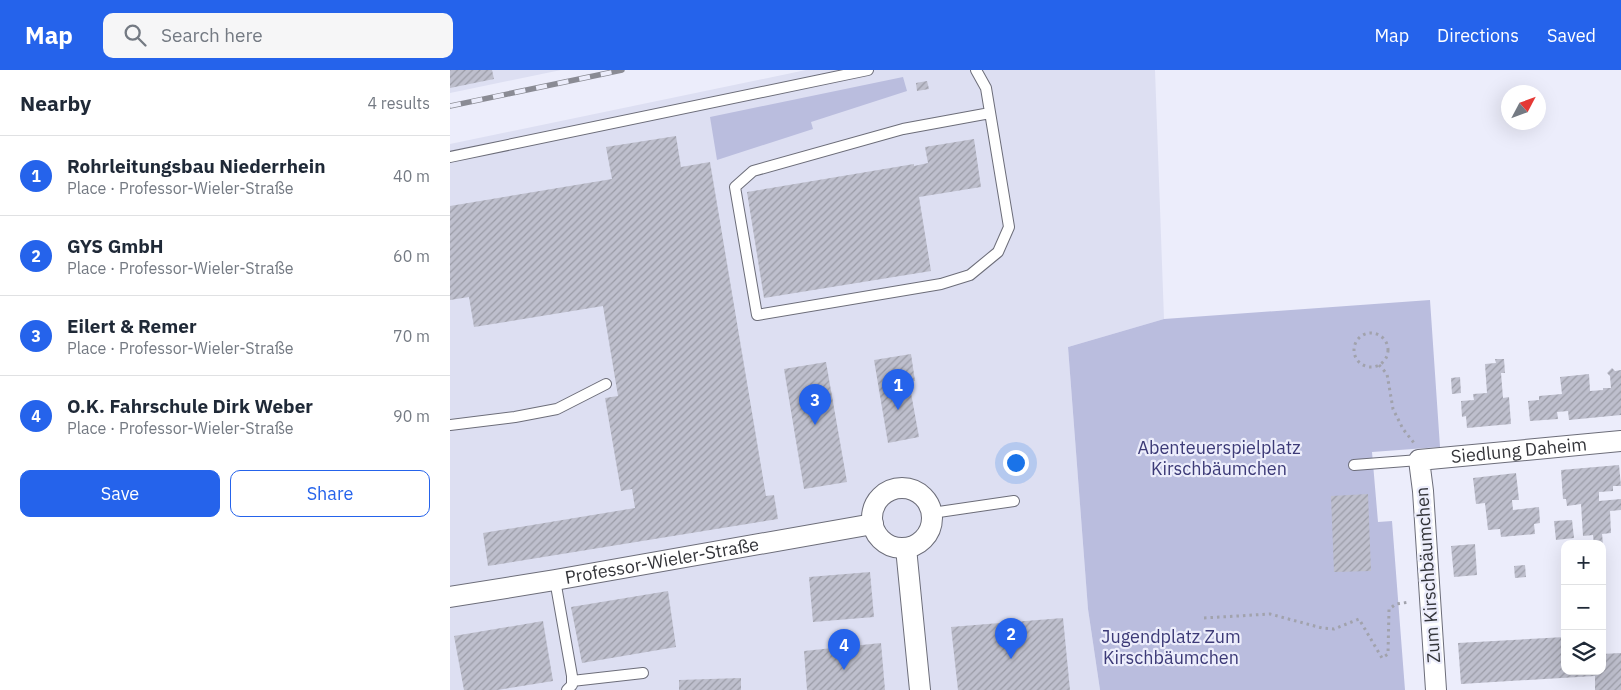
<!DOCTYPE html>
<html lang="en">
<head>
<meta charset="utf-8">
<style>
  :root { --surface:#fff; --page:#f6f6f7; --text:#1f2937; --muted:#747a83; --line:#e0e1e3; --accent:#2563eb }
  body { margin:0; font-family:"IBM Plex Sans",sans-serif; background:var(--page); color:var(--text) }
  .controls { position:absolute; right:15px; bottom:15px; display:grid; overflow:hidden; border-radius:10px; box-shadow:0 5px 20px #0002 }
  .controls button { width:45px; height:45px; display:grid; place-items:center; padding:0; border:0; border-bottom:1px solid var(--line); background:var(--surface); color:var(--text); font:25px sans-serif }
  .compass { position:absolute; left:1051px; top:15px; width:45px; height:45px; border-radius:50%; background:var(--surface); box-shadow:0 5px 20px #0002; rotate:49deg }
  .you { position:absolute; left:565px; top:392px; width:18px; height:18px; margin:-12px; border:4px solid #fff; border-radius:50%; background:#1a73e8; box-shadow:0 0 0 8px #1a73e833 }
  .badge { display:grid; place-items:center; width:32px; height:32px; border-radius:50%; background:var(--accent); color:#fff; font-size:16px; font-weight:700 }
  .pin { position:absolute; translate:-50% -41px; filter:drop-shadow(0 1px 2px #0008) }
  .pin::after { content:''; position:absolute; top:26px; width:18px; height:15px; background:inherit; clip-path:polygon(0 0,100% 0,50% 100%) }
  .list { margin:0; padding:0; list-style:none }
  h2 { display:flex; justify-content:space-between; align-items:center; height:65px; margin:0; padding:0 20px; font-size:21px }
  h2 small { font-size:16px; font-weight:400; color:var(--muted) }
  .list li { display:grid; grid-template-columns:32px 1fr auto; gap:15px; align-items:center; box-sizing:border-box; height:80px; padding:0 20px; border-top:1px solid var(--line) }
  .list b { display:block; font-size:19px; white-space:nowrap }
  .list p { margin:0; font-size:16px; white-space:nowrap; color:var(--muted) }
  .list em { font-size:16px; font-style:normal; color:var(--muted) }
  .actions { display:flex; gap:10px; padding:15px 20px }
  .actions a { flex:1; padding:11px 0; border:1px solid var(--accent); border-radius:10px; text-align:center; font-size:18px; color:var(--accent) }
  .actions .main { background:var(--accent); color:#fff }
  .icon { flex:none; width:28px; height:28px; fill:none; stroke:currentColor; stroke-width:2; stroke-linecap:round; stroke-linejoin:round }
  .map { position:relative; flex:none; width:1171px; height:620px; overflow:hidden }
  header { display:flex; align-items:center; gap:30px; box-sizing:border-box; height:70px; padding:0 25px; background:var(--accent); color:#fff }
  header strong { font-size:24px }
  nav { display:flex; gap:28px; margin-inline-start:auto; font-size:18px }
  .search { width:350px; height:45px; background:var(--page); display:flex; align-items:center; gap:12px; box-sizing:border-box; padding:0 18px; border-radius:10px; color:var(--muted); font-size:19px }
  main { display:flex }
  aside { flex:1; background:var(--surface) }
  .map>svg:first-child { display:block }
</style>
</head>
<body>
<header>
<strong>Map</strong>
<div class="search"><svg class="icon" aria-label="search" viewBox="0 0 24 24"><circle cx="10" cy="10" r="6"/><path d="M15 15l6 6"/></svg>Search here</div>
<nav><a>Map</a><a>Directions</a><a>Saved</a></nav>
</header>
<main>
<aside>
<h2>Nearby<small>4 results</small></h2>
<ul class="list">
<li><span class="badge">1</span><div><b>Rohrleitungsbau Niederrhein</b><p>Place · Professor-Wieler-Straße</p></div><em>40 m</em></li>
<li><span class="badge">2</span><div><b>GYS GmbH</b><p>Place · Professor-Wieler-Straße</p></div><em>60 m</em></li>
<li><span class="badge">3</span><div><b>Eilert &amp; Remer</b><p>Place · Professor-Wieler-Straße</p></div><em>70 m</em></li>
<li><span class="badge">4</span><div><b>O.K. Fahrschule Dirk Weber</b><p>Place · Professor-Wieler-Straße</p></div><em>90 m</em></li>
</ul>
<div class="actions"><a class="main">Save</a><a>Share</a></div>
</aside>
<div class="map">
<svg width="1171" height="620" viewBox="0 0 1171 620">
  <defs>
    <pattern id="building-hatch" width="6" height="6" patternUnits="userSpaceOnUse" patternTransform="scale(1.25)"><rect width="6" height="6" fill="#bebfcd"/><path d="M-1 1l2-2M0 6l6-6M5 7l2-2" fill="none" stroke="#9b9ca7"/></pattern>
  </defs>
  <rect width="100%" height="100%" fill="#ecedfb"/>
  <g fill="#dddff2">
    <path d="M 0,0 L 111,0 L 0,23 Z"/>
    <path d="M 356,0 L 705,0 L 714,249 L 618,277 L 638,539 L 650,620 L 0,620 L 0,74 Z"/>
  </g>
  <g fill="#babdde">
    <path d="M 453,7 L 457,21 L 361,52 L 363,59 L 267,90 L 260,47 Z"/>
    <path d="M 980,230 L 990,377 L 922,382 L 928,452 L 942,451 L 955,620 L 650,620 L 638,539 L 618,277 L 714,249 Z"/>
  </g>
  <g fill="url(#building-hatch)">
    <path d="M 0,0 L 42,0 L 44,9 L 0,18 Z"/>
    <path d="M 477,11 L 479,19 L 467,21 L 466,13 Z"/>
    <path d="M 226,66 L 231,97 L 260,92 L 316,426 L 324,425 L 328,449 L 38,496 L 33,463 L 185,438 L 182,419 L 171,421 L 155,328 L 168,326 L 153,236 L 24,257 L 19,227 L 0,230 L 0,136 L 162,109 L 156,77 Z"/>
    <path d="M 524,69 L 531,117 L 469,127 L 481,201 L 314,228 L 297,122 L 464,94 L 464,96 L 478,93 L 475,77 Z"/>
    <path d="M 461,284 L 465,311 L 459,312 L 469,367 L 438,373 L 424,290 Z"/>
    <path d="M 1045,289 L 1054,289 L 1055,303 L 1051,303 L 1053,328 L 1059,327 L 1061,354 L 1017,358 L 1016,346 L 1012,347 L 1011,331 L 1024,330 L 1023,324 L 1037,323 L 1035,294 L 1046,293 Z"/>
    <path d="M 376,292 L 397,412 L 354,419 L 334,299 Z"/>
    <path d="M 1162,298 L 1165,301 L 1171,300 L 1171,345 L 1119,350 L 1118,341 L 1107,342 L 1108,349 L 1080,351 L 1078,331 L 1089,330 L 1089,326 L 1112,324 L 1110,307 L 1139,304 L 1140,321 L 1153,320 L 1153,318 L 1161,318 L 1160,306 L 1157,303 Z"/>
    <path d="M 1010,307 L 1011,323 L 1002,324 L 1001,308 Z"/>
    <path d="M 1169,395 L 1171,416 L 1163,416 L 1163,421 L 1149,422 L 1149,431 L 1171,429 L 1171,440 L 1160,441 L 1161,463 L 1152,464 L 1153,474 L 1144,474 L 1143,465 L 1133,466 L 1131,434 L 1117,436 L 1116,429 L 1113,429 L 1111,400 Z"/>
    <path d="M 1066,403 L 1069,430 L 1062,430 L 1063,440 L 1089,437 L 1090,453 L 1084,454 L 1085,464 L 1051,467 L 1050,459 L 1038,460 L 1035,433 L 1026,434 L 1023,408 Z"/>
    <path d="M 918,424 L 921,501 L 884,502 L 881,426 Z"/>
    <path d="M 1122,450 L 1124,468 L 1106,470 L 1104,451 Z"/>
    <path d="M 1025,474 L 1027,505 L 1004,507 L 1001,476 Z"/>
    <path d="M 1075,495 L 1076,507 L 1065,508 L 1064,496 Z"/>
    <path d="M 420,502 L 424,547 L 363,552 L 359,507 Z"/>
    <path d="M 218,521 L 226,577 L 132,593 L 121,537 Z"/>
    <path d="M 613,548 L 620,620 L 508,620 L 501,557 Z"/>
    <path d="M 93,551 L 103,611 L 47,620 L 14,620 L 4,566 Z"/>
    <path d="M 1115,567 L 1115,601 L 1152,601 L 1152,584 L 1171,583 L 1171,620 L 1145,620 L 1145,606 L 1011,614 L 1008,573 Z"/>
    <path d="M 431,573 L 435,620 L 357,620 L 354,581 Z"/>
    <path d="M 291,608 L 291,620 L 229,620 L 229,610 Z"/>
  </g>
  <g fill="none" stroke-linecap="round" stroke-linejoin="round">
    <g stroke="#6c6d79" stroke-width="12">
      <g id="service">
        <path d="M 526,0 L 536,18 L 559,157 L 548,182 L 520,205 L 491,214 L 307,245 L 285,117 L 303,101 L 453,59 L 540,43"/>
        <path d="M 0,87 L 418,0"/>
        <path d="M 0,355 L 65,347 L 107,339 L 156,314"/>
        <path d="M 904,395 L 969,390"/>
        <path d="M 482,443 L 564,431"/>
        <path d="M 105,510 L 122,606 L 122,615 L 117,620"/>
        <path d="M 122,611 L 193,603"/>
      </g>
    </g>
    <g stroke="#6c6d79" stroke-width="22">
      <g id="minor">
        <circle cx="452" cy="448" r="30"/>
        <path d="M 456,478 L 470,620"/>
        <path id="s1" d="M 0,527 L 105,510 L 423,454"/>
        <path id="s2" d="M 986,620 L 973,421 L 969,390 L 1171,371"/>
      </g>
    </g>
    <g stroke="#a1a2ac" stroke-width="3" stroke-dasharray="2.5 4" stroke-linecap="butt">
      <circle cx="921" cy="280" r="17"/>
      <path d="M 929,295 L 937,304 L 943,339 L 953,359 L 964,373"/>
      <path d="M 754,548 L 820,544 L 872,558 L 884,559 L 909,549 L 932,588 L 938,584 L 939,539 L 946,534 L 960,532"/>
    </g>
    <use href="#service" stroke="#fff" stroke-width="10"/>
    <use href="#minor" stroke="#fff" stroke-width="20"/>
    <g stroke="#8a8b94" stroke-width="5.5">
      <path id="rail" d="M 0,36 L 172,0"/>
    </g>
    <use href="#rail" stroke="#ecedfb" stroke-width="4" stroke-dasharray="11" stroke-linecap="butt"/>
  </g>
  <g text-anchor="middle" stroke-width="4.5" stroke-linejoin="round" paint-order="stroke">
    <g font-size="18" fill="#3c3a77" stroke="#ecedfb">
      <text x="769" y="384">Abenteuerspielplatz<tspan x="769" dy="21">Kirschbäumchen</tspan></text>
      <text x="721" y="573">Jugendplatz Zum<tspan x="721" dy="21">Kirschbäumchen</tspan></text>
    </g>
    <g font-size="18" fill="#333439" stroke="#ecedfb">
      <text dy="6" stroke="none"><textPath href="#s2" startOffset="331">Siedlung Daheim</textPath></text>
      <text dy="6" stroke="none"><textPath href="#s1" startOffset="215">Professor-Wieler-Straße</textPath></text>
      <text transform="translate(978 505) rotate(-94)" y="6">Zum Kirschbäumchen</text>
    </g>
  </g>
</svg>
<div class="controls">
<button>+</button>
<button>−</button>
<button><svg class="icon" aria-label="layers" viewBox="0 0 24 24"><path d="M12 4l9 5-9 5-9-5zM3 14l9 5 9-5"/></svg></button>
</div>
<svg class="compass" viewBox="-18 -18 36 36"><path d="M0-13l5 13h-10z" fill="#e53935"/><path d="M0 13l5-13h-10z" fill="#747a83"/></svg>
<div class="you"></div>
<div class="pin badge" style="left:448px;top:340px">1</div>
<div class="pin badge" style="left:561px;top:589px">2</div>
<div class="pin badge" style="left:365px;top:355px">3</div>
<div class="pin badge" style="left:394px;top:600px">4</div>
</div>
</main>
</body>
</html>
